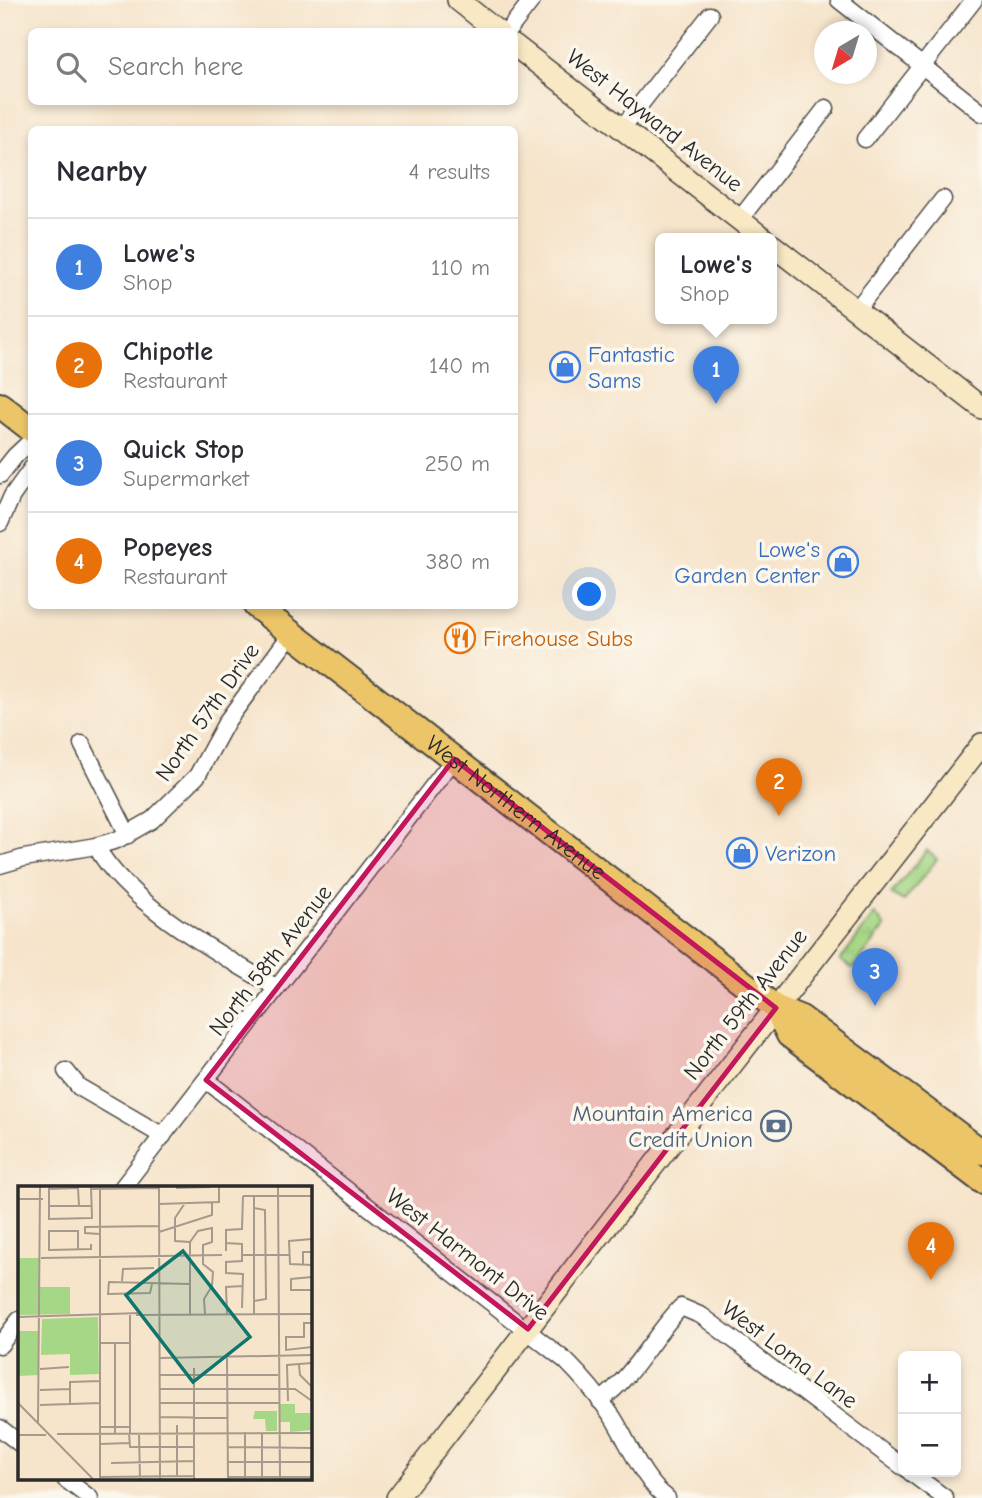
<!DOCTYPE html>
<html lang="en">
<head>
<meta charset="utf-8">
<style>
  :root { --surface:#fff; --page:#f2f2f3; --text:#2b2b33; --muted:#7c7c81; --line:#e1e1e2; --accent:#b5179e }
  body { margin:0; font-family:"Comic Neue",sans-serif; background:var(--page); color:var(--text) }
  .controls { position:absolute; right:21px; bottom:21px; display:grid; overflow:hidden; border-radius:10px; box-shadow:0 4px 10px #0003 }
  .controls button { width:63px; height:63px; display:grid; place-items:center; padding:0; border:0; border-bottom:2px solid var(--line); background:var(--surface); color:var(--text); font:35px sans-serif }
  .compass { position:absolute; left:814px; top:21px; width:63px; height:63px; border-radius:50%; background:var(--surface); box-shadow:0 4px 10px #0003; rotate:218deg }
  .you { position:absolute; left:590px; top:595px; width:24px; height:24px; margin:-18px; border:5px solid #fff; border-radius:50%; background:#1a73e8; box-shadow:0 0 0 10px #1a73e833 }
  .badge { display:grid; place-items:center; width:46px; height:46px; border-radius:50%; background:var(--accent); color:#fff; font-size:23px; font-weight:700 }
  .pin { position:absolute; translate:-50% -58px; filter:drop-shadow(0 2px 4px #0008) }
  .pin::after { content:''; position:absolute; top:37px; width:24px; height:21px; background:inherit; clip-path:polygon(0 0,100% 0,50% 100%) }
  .popup { position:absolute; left:655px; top:233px; width:122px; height:91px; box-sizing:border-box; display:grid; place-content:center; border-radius:10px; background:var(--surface); filter:drop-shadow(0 2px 5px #0005); font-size:23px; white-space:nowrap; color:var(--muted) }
  .popup b { font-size:26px; color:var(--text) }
  .popup::after { content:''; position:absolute; left:50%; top:100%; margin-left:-14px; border:14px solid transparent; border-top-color:var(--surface) }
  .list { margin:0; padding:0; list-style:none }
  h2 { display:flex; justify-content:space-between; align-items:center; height:91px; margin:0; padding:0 28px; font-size:30px }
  h2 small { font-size:23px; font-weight:400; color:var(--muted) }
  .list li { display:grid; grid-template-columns:46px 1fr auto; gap:21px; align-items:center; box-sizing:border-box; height:98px; padding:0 28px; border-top:2px solid var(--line) }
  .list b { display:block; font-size:26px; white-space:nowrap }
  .list p { margin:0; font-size:23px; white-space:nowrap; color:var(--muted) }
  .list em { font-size:23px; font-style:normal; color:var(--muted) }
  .icon { flex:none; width:38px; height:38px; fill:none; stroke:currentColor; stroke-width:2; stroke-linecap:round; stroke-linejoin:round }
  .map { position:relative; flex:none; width:982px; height:1498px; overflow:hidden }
  .search { position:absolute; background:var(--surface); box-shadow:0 4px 10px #0003; left:28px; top:28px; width:490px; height:77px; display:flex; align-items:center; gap:18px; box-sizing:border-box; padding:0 24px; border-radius:10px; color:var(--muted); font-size:26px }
  .panel { position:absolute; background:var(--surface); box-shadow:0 4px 10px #0003; left:28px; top:126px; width:490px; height:483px; border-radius:10px }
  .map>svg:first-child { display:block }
</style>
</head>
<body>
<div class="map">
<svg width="982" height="1498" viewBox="0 0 982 1498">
  <defs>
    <pattern id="grass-tufts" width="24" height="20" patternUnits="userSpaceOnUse" patternTransform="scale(1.75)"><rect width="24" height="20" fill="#a6d786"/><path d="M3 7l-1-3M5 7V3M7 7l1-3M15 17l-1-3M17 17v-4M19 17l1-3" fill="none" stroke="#8fb974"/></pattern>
  </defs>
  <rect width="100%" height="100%" fill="#fbf7ec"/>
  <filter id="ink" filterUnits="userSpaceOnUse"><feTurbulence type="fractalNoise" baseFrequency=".0143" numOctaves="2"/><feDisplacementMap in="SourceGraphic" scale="14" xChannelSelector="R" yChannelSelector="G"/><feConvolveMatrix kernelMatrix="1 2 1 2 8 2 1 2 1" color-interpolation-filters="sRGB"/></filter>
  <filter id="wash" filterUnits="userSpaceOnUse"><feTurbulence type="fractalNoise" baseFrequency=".00686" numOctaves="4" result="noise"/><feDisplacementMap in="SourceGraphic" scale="28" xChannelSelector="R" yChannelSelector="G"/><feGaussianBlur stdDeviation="1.57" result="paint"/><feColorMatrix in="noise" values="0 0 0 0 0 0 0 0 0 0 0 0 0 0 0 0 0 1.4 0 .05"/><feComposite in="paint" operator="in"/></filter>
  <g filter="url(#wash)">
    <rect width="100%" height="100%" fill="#f6e4cb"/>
    <g fill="url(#grass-tufts)" stroke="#688158" stroke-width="2">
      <path d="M 927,850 L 937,859 L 904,901 L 891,894 Z"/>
      <path d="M 875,914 L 885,927 L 853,969 L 840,960 Z"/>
    </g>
  </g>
  <g filter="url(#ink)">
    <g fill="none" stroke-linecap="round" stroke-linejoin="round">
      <g stroke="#494743" stroke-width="19">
        <g id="street">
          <path d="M 839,0 L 982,113"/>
          <path d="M 507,32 L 532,0"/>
          <path d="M 622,128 L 710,15"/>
          <path d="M 865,139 L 974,0"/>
          <path d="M 740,219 L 826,108"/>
          <path d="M 856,310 L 943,199"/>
          <path d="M 0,475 L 15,456 L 32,440"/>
          <path d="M 0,523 L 12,496 L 32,468"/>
          <path d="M 82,744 L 128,835"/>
          <path d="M 96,846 C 127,904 221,955 277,988"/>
          <path d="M 0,865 L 24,858 L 96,846 L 117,840 L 152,820 L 197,776 L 227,721 L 292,633"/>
          <path d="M 66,1071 L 79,1087 L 163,1136"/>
          <path d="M 206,1080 L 566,1361 C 583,1378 598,1396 612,1416 C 629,1442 641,1479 667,1498"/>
          <path d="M 122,1188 L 454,759"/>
          <path d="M 0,1345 L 19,1320"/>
          <path d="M 600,1401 C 634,1376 652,1337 681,1307 L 702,1316 L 903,1467"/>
          <path d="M 0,1428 L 19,1443"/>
          <path d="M 910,1472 L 945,1498"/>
          <path d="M 65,1479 L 90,1498"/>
        </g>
      </g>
      <g stroke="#494743" stroke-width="24">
        <g id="secondary">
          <path d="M 458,0 L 498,32"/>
          <path d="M 514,45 L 763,238"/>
          <path d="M 772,245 L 982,408"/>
          <path d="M 397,1498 L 709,1094 L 982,744"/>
        </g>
      </g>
      <g stroke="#494743" stroke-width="28">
        <g id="primary">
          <path d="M 0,405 L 32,430"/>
          <path id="s1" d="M 256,606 L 776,1008 L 801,1018 L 982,1152"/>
          <path d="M 776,1008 L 789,1035 L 982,1181"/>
        </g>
      </g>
      <use href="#street" stroke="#fff" stroke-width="16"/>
      <use href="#secondary" stroke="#f8e8c3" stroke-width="21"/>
      <use href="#primary" stroke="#edc569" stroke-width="24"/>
    </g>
  </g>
  <path fill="#c2185b" fill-opacity="0.2" stroke="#c2185b" stroke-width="5" stroke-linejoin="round" d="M 454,759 L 776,1008 L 528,1329 L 206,1080 Z"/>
  <defs>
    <g id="shop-ring" transform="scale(1.575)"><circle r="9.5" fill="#fbf7ec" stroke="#3f7fe0" stroke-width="1.5"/><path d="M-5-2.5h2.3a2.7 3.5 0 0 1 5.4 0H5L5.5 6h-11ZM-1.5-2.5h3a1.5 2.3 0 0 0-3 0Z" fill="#3f7fe0"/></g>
    <g id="restaurant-ring" transform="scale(1.575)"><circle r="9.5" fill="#fbf7ec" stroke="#e8710a" stroke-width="1.5"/><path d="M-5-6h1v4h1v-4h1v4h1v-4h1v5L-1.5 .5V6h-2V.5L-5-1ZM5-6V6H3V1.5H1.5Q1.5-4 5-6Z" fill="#e8710a"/></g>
    <g id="bank-ring" transform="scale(1.575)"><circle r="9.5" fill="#fbf7ec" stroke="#5c6f8a" stroke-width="1.5"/><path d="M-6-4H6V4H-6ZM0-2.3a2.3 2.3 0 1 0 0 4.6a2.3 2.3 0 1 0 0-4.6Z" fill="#5c6f8a"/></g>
  </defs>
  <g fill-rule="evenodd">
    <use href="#shop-ring" x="565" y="367"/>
    <use href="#shop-ring" x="843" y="562"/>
    <use href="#restaurant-ring" x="460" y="638"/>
    <use href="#shop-ring" x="742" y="853"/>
    <use href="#bank-ring" x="776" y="1126"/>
  </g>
  <g text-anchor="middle" stroke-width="7" stroke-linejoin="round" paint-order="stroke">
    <g font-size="23" fill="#2b2b2b" stroke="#fbf7ec">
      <text transform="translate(655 120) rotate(38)" y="8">West Hayward Avenue</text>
      <text transform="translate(207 712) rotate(-55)" y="8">North 57th Drive</text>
      <text dy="8" stroke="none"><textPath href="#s1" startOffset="329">West Northern Avenue</textPath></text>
      <text transform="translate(270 960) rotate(-52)" y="8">North 58th Avenue</text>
      <text transform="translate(745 1004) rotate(-52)" y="8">North 59th Avenue</text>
      <text transform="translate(468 1254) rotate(38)" y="8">West Harmont Drive</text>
      <text transform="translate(790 1354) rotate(37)" y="8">West Loma Lane</text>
    </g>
    <g font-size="23" fill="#366cbe" stroke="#fbf7ec" text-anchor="start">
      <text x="588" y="362">Fantastic<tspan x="588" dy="26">Sams</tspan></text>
      <text x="820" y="557" text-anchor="end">Lowe's<tspan x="820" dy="26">Garden Center</tspan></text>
      <text x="765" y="861">Verizon</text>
    </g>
    <g font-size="23" fill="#c56008" stroke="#fbf7ec" text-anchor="start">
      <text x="483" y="646">Firehouse Subs</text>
    </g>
    <g font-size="23" fill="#4e5e75" stroke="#fbf7ec" text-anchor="end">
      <text x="753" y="1121">Mountain America<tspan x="753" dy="26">Credit Union</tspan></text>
    </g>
  </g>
  <g transform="translate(18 1186)">
    <rect width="294" height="294" fill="#f6e4cb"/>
    <path d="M 0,72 L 22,72 L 22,101 L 52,101 L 52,128 L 0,129 ZM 80,131 L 81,188 L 52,189 L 52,168 L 23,169 L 24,133 Z" fill="#a6d786"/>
    <path d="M 0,145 L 21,145 L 21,189 L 0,190 ZM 262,218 L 277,218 L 277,227 L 292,227 L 294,244 L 272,246 L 272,236 L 262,236 ZM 237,225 L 259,225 L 259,245 L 248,245 L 247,233 L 235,233 Z" fill="#a6d786"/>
    <path fill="none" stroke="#a59a8b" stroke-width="2" d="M 31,1 L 31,33 L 74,32 L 73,1M 141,1 L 142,293M 260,1 L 262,293M 158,2 L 193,1M 31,3 L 60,2 L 61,20M 73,3 L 141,2M 225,10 L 294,10M 236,10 L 236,128M 0,13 L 25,13M 167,17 L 157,32 L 157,55 L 172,56M 141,18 L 201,16 L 201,1M 31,20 L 73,20M 236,22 L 247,24 L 248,113 L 236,115M 141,46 L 194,29 L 194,16M 82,48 L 67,47 L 67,41 L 141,40M 294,53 L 271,55 L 272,78 L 294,79M 208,57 L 224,58 L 224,75 L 208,76 L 208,87 L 225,88 L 224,122M 60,64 L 60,45 L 31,45 L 31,64 L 32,64 L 73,63 L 73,58M 208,65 L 208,44 L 224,43 L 225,10M 224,69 L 271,69M 23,72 L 204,69M 285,79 L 285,66 L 294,66M 294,91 L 273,93 L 273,104 L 294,104M 104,95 L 105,83 L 136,82M 89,108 L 132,107 L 134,98M 90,108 L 91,96 L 172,98M 172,128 L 172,56 L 180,45 L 194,42 L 194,56 L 185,59 L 185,78 L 195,86 L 194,100 L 186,113 L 187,128M 209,128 L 208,101 L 225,100M 118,129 L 294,128M 0,131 L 122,127M 294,137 L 286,137 L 286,151 L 268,151 L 268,164 L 294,161M 82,157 L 112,157M 142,172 L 294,169M 209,172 L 210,293M 281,179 L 282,189 L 294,201M 176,182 L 176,293M 22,183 L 51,181M 142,189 L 260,189M 142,203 L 277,203 L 294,215M 22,204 L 52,203M 270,215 L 269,179 L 294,177M 0,217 L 75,293M 142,217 L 261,217M 52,218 L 52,196 L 82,195M 22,219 L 82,217M 142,231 L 210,232M 20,238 L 22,1M 82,241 L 112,241M 227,246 L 227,293M 97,247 L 97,157M 111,247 L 112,261 L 176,261M 112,247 L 112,129M 121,247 L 122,293M 244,247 L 244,293M 39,248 L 294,247M 0,249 L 28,249M 82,258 L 111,257M 210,261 L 294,262M 210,276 L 294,276M 93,277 L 176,275M 159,290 L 159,239M 82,291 L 176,290M 210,291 L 294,291M 82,293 L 82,1"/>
    <path fill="#0f766e" fill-opacity="0.15" stroke="#0f766e" stroke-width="3.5" d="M 165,65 L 232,151 L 175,196 L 108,109 Z"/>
    <rect width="294" height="294" fill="none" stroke="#2b2b2b" stroke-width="3.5"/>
  </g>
</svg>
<div class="controls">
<button>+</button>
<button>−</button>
</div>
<svg class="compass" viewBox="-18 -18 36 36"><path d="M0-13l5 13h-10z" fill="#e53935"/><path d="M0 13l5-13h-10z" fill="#7c7c81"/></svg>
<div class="you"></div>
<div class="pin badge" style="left:716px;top:404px;background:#3f7fe0">1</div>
<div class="popup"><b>Lowe's</b>Shop</div>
<div class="pin badge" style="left:779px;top:816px;background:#e8710a">2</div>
<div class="pin badge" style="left:875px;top:1006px;background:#3f7fe0">3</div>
<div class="pin badge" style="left:931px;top:1280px;background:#e8710a">4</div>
<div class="search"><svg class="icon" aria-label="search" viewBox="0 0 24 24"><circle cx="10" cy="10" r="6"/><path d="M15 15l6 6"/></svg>Search here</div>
<section class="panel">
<h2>Nearby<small>4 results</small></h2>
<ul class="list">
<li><span class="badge" style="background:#3f7fe0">1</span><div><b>Lowe's</b><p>Shop</p></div><em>110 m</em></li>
<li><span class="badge" style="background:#e8710a">2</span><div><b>Chipotle</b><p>Restaurant</p></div><em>140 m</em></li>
<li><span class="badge" style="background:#3f7fe0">3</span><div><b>Quick Stop</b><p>Supermarket</p></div><em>250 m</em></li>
<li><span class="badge" style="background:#e8710a">4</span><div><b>Popeyes</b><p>Restaurant</p></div><em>380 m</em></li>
</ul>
</section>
</div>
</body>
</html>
